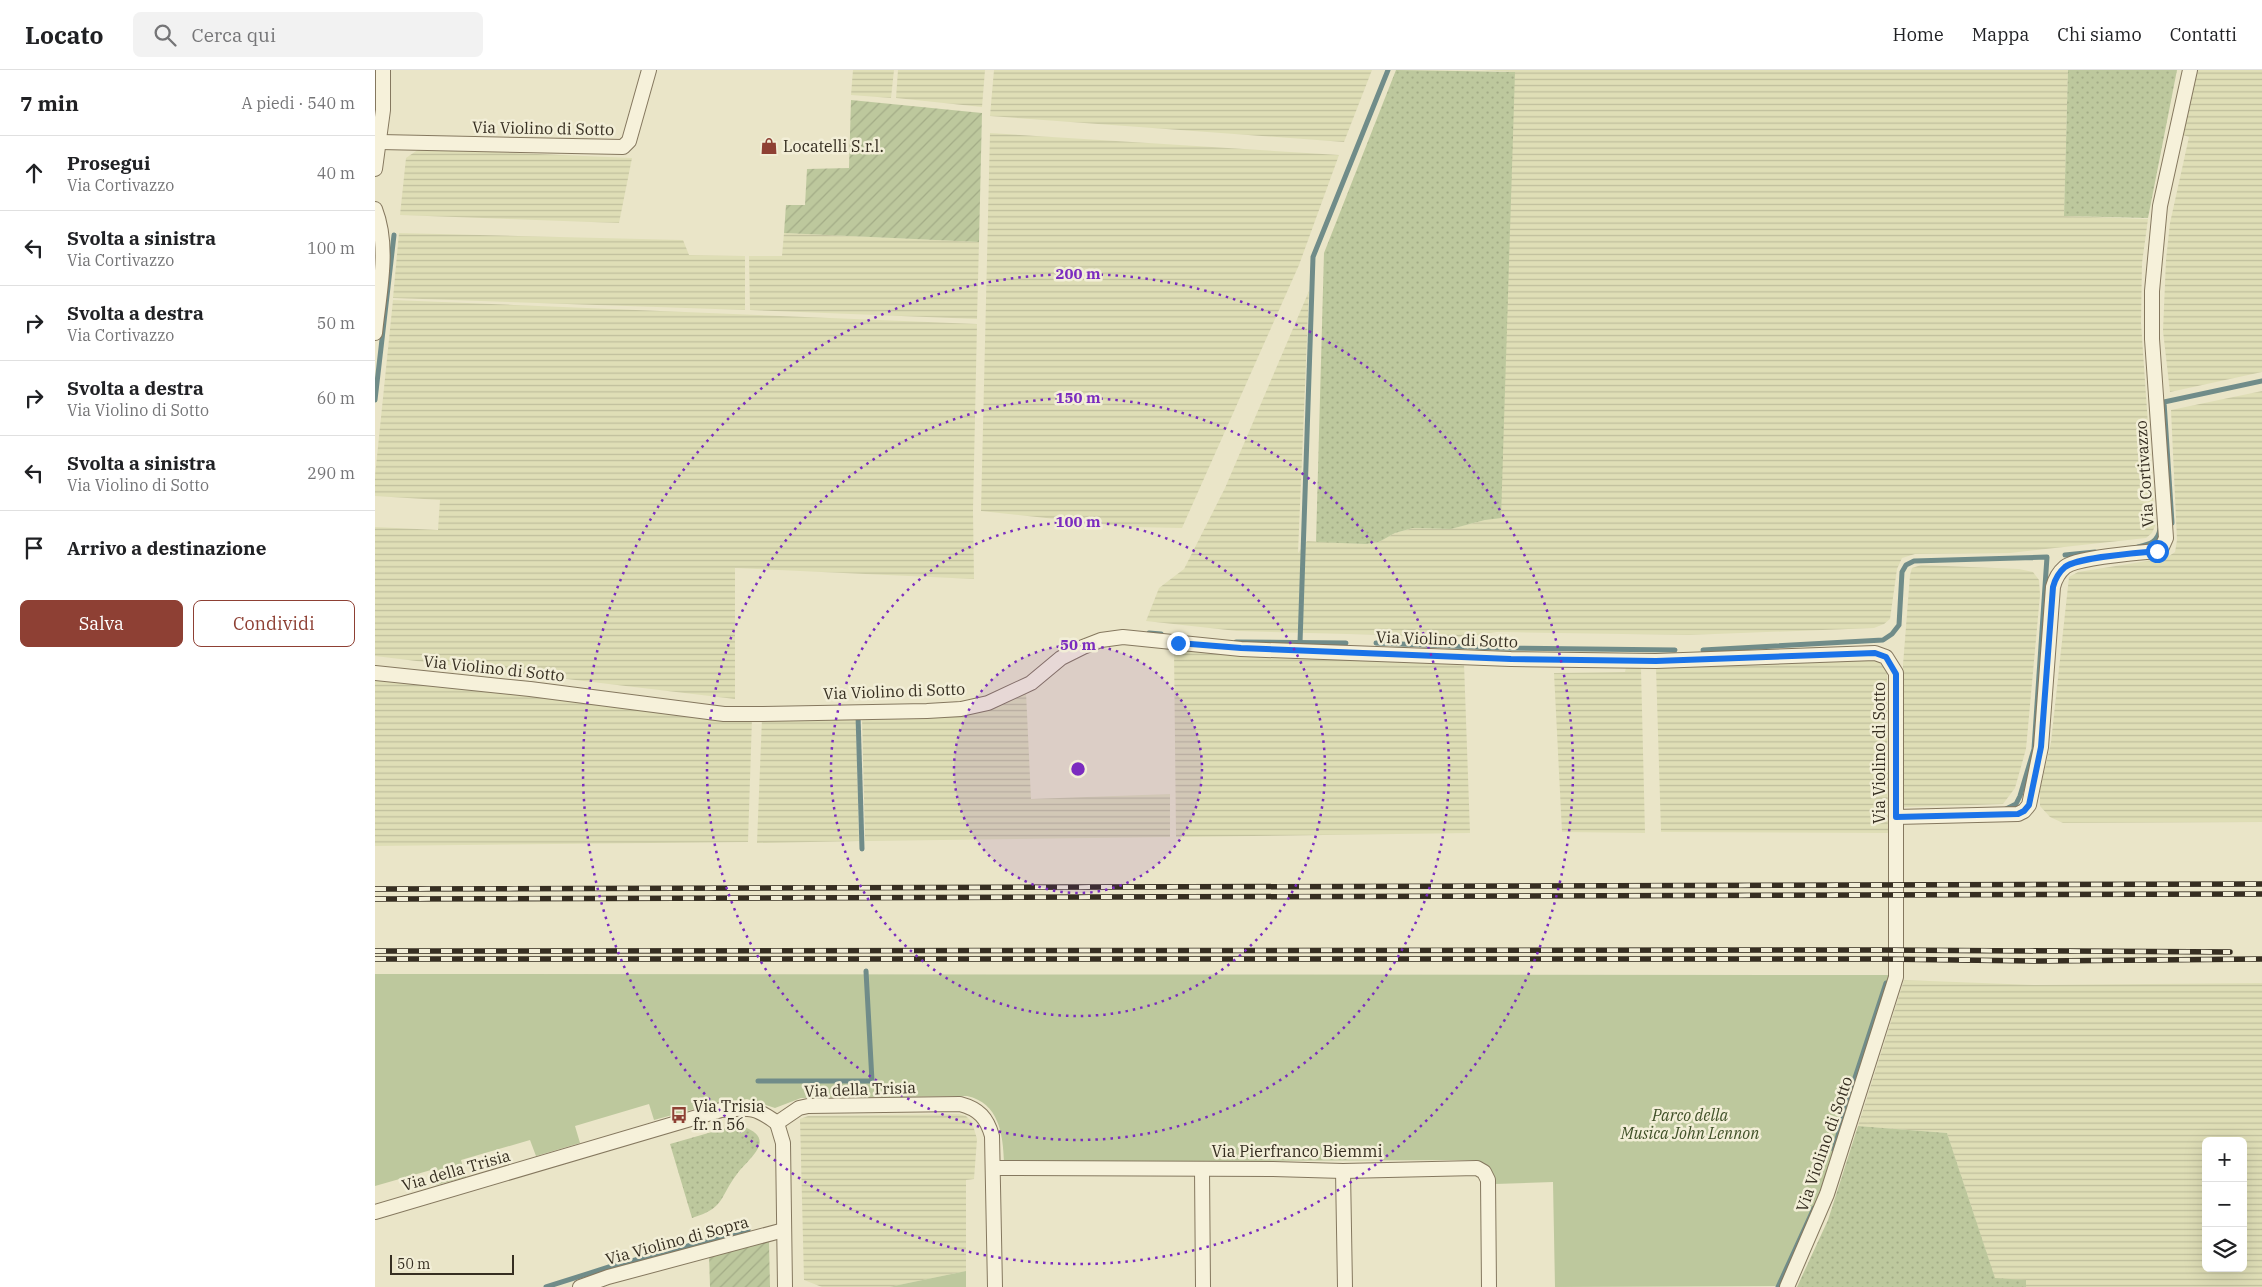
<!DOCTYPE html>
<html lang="it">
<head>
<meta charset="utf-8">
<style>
  :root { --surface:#fff; --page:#f2f2f2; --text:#202124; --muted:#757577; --line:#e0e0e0; --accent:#8e4034 }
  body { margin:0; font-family:"IBM Plex Serif",serif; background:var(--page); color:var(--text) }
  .controls { position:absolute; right:15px; bottom:15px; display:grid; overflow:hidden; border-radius:8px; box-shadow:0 5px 20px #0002 }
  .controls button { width:45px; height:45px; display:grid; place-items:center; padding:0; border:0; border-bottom:1px solid var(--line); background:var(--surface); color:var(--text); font:25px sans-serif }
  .scale { position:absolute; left:15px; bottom:12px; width:124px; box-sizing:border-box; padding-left:5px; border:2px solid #362e21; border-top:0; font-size:14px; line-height:18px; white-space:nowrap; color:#362e21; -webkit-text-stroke:4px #f2eed7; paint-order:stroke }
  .stop { position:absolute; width:15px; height:15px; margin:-11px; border:4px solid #1a73e8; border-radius:50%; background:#fff }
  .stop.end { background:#1a73e8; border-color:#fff; box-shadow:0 1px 5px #0008 }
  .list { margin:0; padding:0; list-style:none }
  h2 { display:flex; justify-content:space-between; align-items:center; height:65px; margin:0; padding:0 20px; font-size:21px }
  h2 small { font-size:16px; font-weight:400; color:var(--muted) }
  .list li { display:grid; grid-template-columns:32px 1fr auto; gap:15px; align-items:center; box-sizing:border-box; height:75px; padding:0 20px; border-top:1px solid var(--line) }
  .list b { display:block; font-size:19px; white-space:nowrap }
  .list p { margin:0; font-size:16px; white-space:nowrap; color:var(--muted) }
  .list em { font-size:16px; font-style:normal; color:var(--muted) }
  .actions { display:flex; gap:10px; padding:15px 20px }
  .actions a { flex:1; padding:11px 0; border:1px solid var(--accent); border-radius:8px; text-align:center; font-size:18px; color:var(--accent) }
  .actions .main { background:var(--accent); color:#fff }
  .icon { flex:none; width:28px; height:28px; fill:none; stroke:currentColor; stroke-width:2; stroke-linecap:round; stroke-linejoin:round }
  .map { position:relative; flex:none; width:1887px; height:1217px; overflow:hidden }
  header { display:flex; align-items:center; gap:30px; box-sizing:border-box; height:70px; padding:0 25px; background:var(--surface); border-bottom:1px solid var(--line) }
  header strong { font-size:24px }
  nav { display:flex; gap:28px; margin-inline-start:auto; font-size:18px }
  .search { width:350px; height:45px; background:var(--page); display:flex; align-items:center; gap:12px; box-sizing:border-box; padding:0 18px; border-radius:8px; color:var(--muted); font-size:19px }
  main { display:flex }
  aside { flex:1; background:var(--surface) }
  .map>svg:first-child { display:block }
</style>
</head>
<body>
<header>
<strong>Locato</strong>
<div class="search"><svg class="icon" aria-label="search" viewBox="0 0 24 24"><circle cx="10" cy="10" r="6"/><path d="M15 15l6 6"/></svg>Cerca qui</div>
<nav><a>Home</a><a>Mappa</a><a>Chi siamo</a><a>Contatti</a></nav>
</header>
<main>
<aside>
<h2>7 min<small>A piedi · 540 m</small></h2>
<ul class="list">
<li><svg class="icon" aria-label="ahead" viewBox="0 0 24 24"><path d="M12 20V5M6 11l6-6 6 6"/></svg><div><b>Prosegui</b><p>Via Cortivazzo</p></div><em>40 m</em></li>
<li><svg class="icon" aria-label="left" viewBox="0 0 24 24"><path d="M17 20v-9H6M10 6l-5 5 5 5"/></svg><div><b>Svolta a sinistra</b><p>Via Cortivazzo</p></div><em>100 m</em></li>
<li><svg class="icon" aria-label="right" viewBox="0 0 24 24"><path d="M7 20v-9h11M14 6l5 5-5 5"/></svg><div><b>Svolta a destra</b><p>Via Cortivazzo</p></div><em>50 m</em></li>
<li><svg class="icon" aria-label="right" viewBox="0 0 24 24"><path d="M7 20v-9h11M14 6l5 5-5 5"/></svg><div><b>Svolta a destra</b><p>Via Violino di Sotto</p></div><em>60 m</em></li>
<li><svg class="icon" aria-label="left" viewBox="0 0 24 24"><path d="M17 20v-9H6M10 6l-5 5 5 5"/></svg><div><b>Svolta a sinistra</b><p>Via Violino di Sotto</p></div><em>290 m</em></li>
<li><svg class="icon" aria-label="arrive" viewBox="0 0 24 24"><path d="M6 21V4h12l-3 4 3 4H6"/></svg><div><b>Arrivo a destinazione</b></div></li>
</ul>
<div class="actions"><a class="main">Salva</a><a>Condividi</a></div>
</aside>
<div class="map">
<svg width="1887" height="1217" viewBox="0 0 1887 1217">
  <defs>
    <pattern id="farmland-rules" width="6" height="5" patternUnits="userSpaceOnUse" patternTransform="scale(1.25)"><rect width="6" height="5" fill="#dfdeb6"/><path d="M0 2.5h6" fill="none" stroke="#c0bf9c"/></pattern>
    <pattern id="grass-dots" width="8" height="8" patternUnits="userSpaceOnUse" patternTransform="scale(1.25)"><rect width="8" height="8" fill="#bdc89d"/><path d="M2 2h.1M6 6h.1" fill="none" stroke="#a3ac87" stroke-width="1.8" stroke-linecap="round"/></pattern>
    <pattern id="garden-furrows" width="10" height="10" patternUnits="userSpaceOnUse" patternTransform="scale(1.25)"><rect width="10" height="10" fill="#bdc89d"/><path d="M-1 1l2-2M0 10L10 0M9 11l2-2" fill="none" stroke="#a3ac87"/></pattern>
  </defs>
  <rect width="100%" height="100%" fill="#eae5c8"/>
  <g fill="url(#farmland-rules)" fill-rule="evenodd">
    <path d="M 478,0 L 519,0 L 516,28 L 476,25 Z"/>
    <path d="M 523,0 L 610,0 L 607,37 L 521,28 Z"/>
    <path d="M 619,0 L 997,0 L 969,72 L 615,46 Z"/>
    <path d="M 1106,0 L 1693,0 L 1689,146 L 1773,149 L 1767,193 L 1766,253 L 1780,456 L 1777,463 L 1771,468 L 1635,483 L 1540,484 L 1527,488 L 1522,499 L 1515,549 L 1509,554 L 1499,558 L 1314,565 L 1122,562 L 1088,567 L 862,561 L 771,551 L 784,518 L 809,499 L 850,418 L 934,221 L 923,483 L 932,471 L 992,474 L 1004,472 L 1020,463 L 1038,458 L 1076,459 L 1110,450 L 1139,2 Z"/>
    <path d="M 1820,0 L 1887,0 L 1887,302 L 1795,322 L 1788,261 L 1791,190 L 1795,153 L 1814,67 L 1808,65 Z"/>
    <path d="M 615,63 L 964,85 L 924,195 L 807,458 L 755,457 L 606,441 Z"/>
    <path d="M 44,79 L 257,88 L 244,153 L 25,145 L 31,88 Z"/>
    <path d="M 24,163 L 308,170 L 314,185 L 370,186 L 370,240 L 18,228 Z"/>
    <path d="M 409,163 L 604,172 L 602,249 L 375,240 L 374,186 L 407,186 Z"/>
    <path d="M 18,230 L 602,254 L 598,441 L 599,509 L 360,498 L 360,629 L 0,586 L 0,457 L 63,460 L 65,430 L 0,426 L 0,406 Z"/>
    <path d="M 1887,321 L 1887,752 L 1688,753 L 1675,747 L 1665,736 L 1665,720 L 1676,672 L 1694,507 L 1703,502 L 1791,488 L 1800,482 L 1802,470 L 1796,340 Z"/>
    <path d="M 1546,495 L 1644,499 L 1658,502 L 1664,510 L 1665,525 L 1651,679 L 1640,718 L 1628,734 L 1529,737 L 1528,595 L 1535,505 L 1537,498 Z"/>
    <path d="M 799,578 L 1089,593 L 1095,763 L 801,767 Z"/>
    <path d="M 1495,588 L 1503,591 L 1512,601 L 1513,763 L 1286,762 L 1281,597 Z"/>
    <path d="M 1251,597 L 1266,598 L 1270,763 L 1187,762 L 1179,603 L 1250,602 Z"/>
    <path d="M 0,608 L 377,648 L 373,772 L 0,776 Z"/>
    <path d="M 651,622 L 656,729 L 795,724 L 795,767 L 490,771 L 487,647 L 616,637 Z"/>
    <path d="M 481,646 L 484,771 L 382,773 L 387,648 Z"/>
    <path d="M 1529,910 L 1659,915 L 1887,913 L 1887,1217 L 1651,1217 L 1651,1210 L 1620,1209 L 1572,1063 L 1483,1056 ZM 1831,1071 L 1868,1071 L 1868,1198 L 1831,1198 Z"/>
    <path d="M 584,1044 L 591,1046 L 597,1052 L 602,1069 L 599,1109 L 591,1110 L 591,1201 L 514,1217 L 447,1217 L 429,1210 L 425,1049 L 433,1046 Z"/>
  </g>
  <g fill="url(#grass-dots)">
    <path d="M 1021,0 L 1140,2 L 1126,448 L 1110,450 L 1076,459 L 1038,458 L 1020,463 L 1004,472 L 991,474 L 941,472 L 949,183 Z"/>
    <path d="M 1693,0 L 1802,0 L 1773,148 L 1689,146 Z"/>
    <path d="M 367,1056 C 403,1069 375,1087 362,1104 C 344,1128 350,1138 317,1148 L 295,1074 L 351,1058 Z"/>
    <path d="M 1483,1056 L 1572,1063 L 1620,1208 L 1651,1210 L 1651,1217 L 1422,1217 L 1453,1150 Z"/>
  </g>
  <g fill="#bdc89d">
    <path d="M 0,904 L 1516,905 L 1450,1118 L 1406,1216 L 1180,1217 L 1178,1112 L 1120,1114 L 1113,1097 L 1099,1090 L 629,1092 C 628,1064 624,1033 592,1026 L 426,1028 L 400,1038 L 372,1029 L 342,1033 L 279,1050 L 274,1034 L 200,1056 L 205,1073 L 161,1086 L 155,1070 L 86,1090 L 91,1107 L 61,1115 L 56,1100 L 0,1116 Z"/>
    <path d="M 591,1201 L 591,1217 L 514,1217 Z"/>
  </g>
  <g fill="url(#garden-furrows)">
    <path d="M 476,30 L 607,43 L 604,172 L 409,163 L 411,135 L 430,135 L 432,99 L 474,98 Z"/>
    <path d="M 394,1172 L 395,1217 L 335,1217 L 334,1185 Z"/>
  </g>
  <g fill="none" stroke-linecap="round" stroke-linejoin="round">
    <g stroke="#708c89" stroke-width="5">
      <path d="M 0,330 L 19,165"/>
      <path d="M 1797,453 L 1789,332 L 1887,311"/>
      <path d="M 1763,477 C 1775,474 1783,472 1785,459"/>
      <path d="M 1690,485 L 1720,482"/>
      <path d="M 774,563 L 786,564"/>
      <path d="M 861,572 L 971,573"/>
      <path d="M 925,573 L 938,187 L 1013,0"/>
      <path d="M 1001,573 L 1123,578 L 1300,580"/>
      <path d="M 1328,580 L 1508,570 L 1517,564 L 1524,555 L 1527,502 L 1531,495 L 1539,491 L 1672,487 L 1659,679 L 1645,726 L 1641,734 L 1631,739"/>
      <path d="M 483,645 L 487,779"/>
      <path d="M 383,1011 L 497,1011 L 491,901"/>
      <path d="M 1459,1080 L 1475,1023 L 1511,913"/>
      <path d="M 171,1217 L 234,1197 L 373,1160"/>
      <path d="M 1403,1217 L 1439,1138"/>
    </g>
    <g stroke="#85785f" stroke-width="16">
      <g id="street">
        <path d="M 5,72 L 248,77 L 254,71 L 274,0"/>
        <path d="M 0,99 L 8,40 L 8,0"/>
        <path d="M 0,139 C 15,177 4,223 0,263"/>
        <path d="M 0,603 L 155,619 L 349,644 L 388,644 L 552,641 L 586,639 L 613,633 L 656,613 L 686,588 L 708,577 L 726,570 L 748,567 L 866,579 L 1136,589 L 1281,591 L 1500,583 L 1511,587 L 1521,603 L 1521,907 L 1452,1124 L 1412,1217"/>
        <path d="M 1521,747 L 1643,744 L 1649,741 L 1654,735 L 1666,677 L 1678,517 C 1680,509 1683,503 1690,497 C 1703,487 1763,483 1782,481 L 1787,477 L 1791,468 L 1777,269 L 1777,221 L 1785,136 L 1815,0"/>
        <path d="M 402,1053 L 424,1038 L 433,1036 L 585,1034 C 604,1039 612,1048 617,1066 L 620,1217"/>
        <path d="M 402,1053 L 408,1073 L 410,1217"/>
        <path d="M 618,1098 L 898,1099 L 968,1101 L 1102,1098 L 1109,1102 L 1113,1110 L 1114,1217"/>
        <path d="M 827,1099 L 828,1217"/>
        <path d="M 968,1101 L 970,1217"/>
        <path d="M 0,1142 L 346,1040 C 374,1038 379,1036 402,1053"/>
        <path d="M 205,1217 L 233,1207 L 409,1160"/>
      </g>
    </g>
    <use href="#street" stroke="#f6f1da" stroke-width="14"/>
    <g stroke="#362e21" stroke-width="5.5">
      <g id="rail">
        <path d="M 0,819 L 1887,814"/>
        <path d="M 0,829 L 1887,824"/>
        <path d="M 0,881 L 1504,880 L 1855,882"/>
        <path d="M 0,889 L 1506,889 L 1666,891 L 1887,889"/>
      </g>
    </g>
    <use href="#rail" stroke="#f2eed7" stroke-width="4" stroke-dasharray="11" stroke-linecap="butt"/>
  </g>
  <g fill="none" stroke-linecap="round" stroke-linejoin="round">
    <path stroke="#1a73e8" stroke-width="6" d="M 803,573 L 866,578 L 1136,589 L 1281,591 L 1500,583 L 1511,587 L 1521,604 L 1521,747 L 1643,744 L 1649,741 L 1654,735 L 1666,677 L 1678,517 C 1680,509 1683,503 1690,497 C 1703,487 1762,483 1782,481"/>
  </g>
  <circle cx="703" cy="699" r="124" fill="#7b2cbf" fill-opacity=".12"/>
  <g fill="none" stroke="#7b2cbf" stroke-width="2.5" stroke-dasharray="2.5 5">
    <circle cx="703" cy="699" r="124"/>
    <circle cx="703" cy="699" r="247"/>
    <circle cx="703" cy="699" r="371"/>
    <circle cx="703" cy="699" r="495"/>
  </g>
  <defs>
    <g id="shop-bare" transform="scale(1.35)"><path d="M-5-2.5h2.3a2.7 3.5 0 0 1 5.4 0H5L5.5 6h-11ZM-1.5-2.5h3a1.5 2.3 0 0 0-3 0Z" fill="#8e4034" stroke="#f2eed7" stroke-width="2.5" paint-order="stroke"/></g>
    <g id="bus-bare" transform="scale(1.35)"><path d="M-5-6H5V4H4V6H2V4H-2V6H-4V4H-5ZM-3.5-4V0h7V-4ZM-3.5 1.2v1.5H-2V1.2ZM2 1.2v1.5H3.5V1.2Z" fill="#8e4034" stroke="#f2eed7" stroke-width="2.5" paint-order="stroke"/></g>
  </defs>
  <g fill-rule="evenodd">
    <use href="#shop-bare" x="394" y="76"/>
    <use href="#bus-bare" x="304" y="1045"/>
  </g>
  <g text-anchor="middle" stroke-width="5" stroke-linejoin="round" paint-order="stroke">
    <g font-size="16" fill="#362e21" stroke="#f2eed7">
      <text transform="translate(168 58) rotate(1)" y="6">Via Violino di Sotto</text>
      <text transform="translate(1769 404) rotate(-94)" y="6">Via Cortivazzo</text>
      <text transform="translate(1072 569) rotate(2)" y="6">Via Violino di Sotto</text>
      <text transform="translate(119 598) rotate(6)" y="6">Via Violino di Sotto</text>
      <text transform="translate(519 621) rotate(-2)" y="6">Via Violino di Sotto</text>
      <text transform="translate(1504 683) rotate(-90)" y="6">Via Violino di Sotto</text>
      <text transform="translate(485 1019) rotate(-2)" y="6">Via della Trisia</text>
      <text transform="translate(1449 1074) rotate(-71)" y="6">Via Violino di Sotto</text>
      <text x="922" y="1087">Via Pierfranco Biemmi</text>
      <text transform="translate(81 1100) rotate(-16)" y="6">Via della Trisia</text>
      <text transform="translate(302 1170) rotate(-15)" y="6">Via Violino di Sopra</text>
    </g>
    <g font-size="16" fill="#362e21" stroke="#f2eed7" text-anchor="start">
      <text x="408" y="82">Locatelli S.r.l.</text>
      <text x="318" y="1042">Via Trisia<tspan x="318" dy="18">fr. n 56</tspan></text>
    </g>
    <g font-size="16" font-style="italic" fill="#415129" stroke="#f2eed7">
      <text x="1315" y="1051">Parco della<tspan x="1315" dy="18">Musica John Lennon</tspan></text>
    </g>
  </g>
  <circle cx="703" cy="699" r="8" fill="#7b2cbf" stroke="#f2eed7" stroke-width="2.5"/>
  <g font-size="15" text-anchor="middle" font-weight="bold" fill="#7b2cbf" stroke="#f2eed7" stroke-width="5" stroke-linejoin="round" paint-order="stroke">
    <text x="703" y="209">200 m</text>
    <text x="703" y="333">150 m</text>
    <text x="703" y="457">100 m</text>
    <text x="703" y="580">50 m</text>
  </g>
</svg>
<div class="controls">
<button>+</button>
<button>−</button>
<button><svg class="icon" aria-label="layers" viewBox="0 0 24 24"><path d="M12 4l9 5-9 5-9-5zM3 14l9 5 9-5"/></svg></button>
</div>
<div class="scale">50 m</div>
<div class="stop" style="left:1782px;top:481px"></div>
<div class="stop end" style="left:803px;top:573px"></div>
</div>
</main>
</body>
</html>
